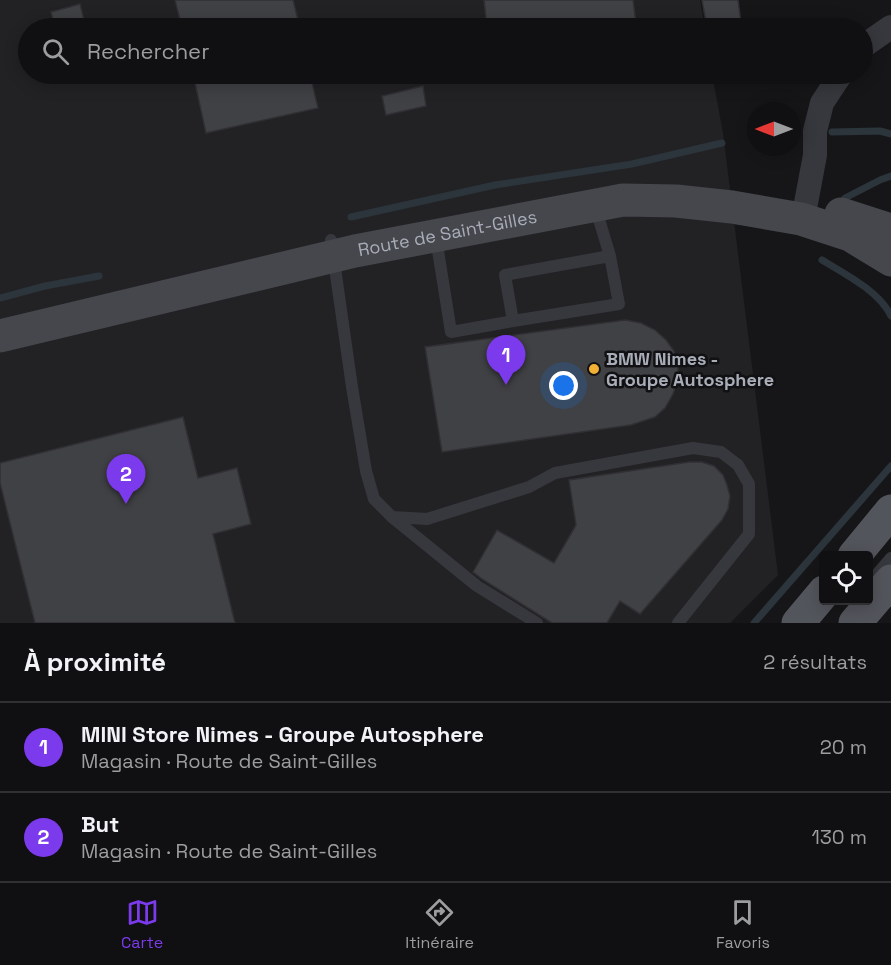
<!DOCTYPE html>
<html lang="fr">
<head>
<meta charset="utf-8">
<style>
  :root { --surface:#101012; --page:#1e1e20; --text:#f1f3f6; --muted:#9c9d9f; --line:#303032; --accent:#7c3aed }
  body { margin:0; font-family:"Space Grotesk",sans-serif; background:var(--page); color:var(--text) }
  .controls { position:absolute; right:18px; bottom:18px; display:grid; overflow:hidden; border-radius:6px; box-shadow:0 3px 15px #0003 }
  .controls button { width:54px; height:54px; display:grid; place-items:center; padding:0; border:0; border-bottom:2px solid var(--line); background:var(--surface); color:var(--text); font:30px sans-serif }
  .compass { position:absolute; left:747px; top:102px; width:54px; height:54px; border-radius:50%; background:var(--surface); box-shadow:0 3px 15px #0003; rotate:270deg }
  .you { position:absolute; left:564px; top:386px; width:21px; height:21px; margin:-15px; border:4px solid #fff; border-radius:50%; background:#1a73e8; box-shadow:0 0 0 9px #1a73e833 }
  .badge { display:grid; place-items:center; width:39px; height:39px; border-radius:50%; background:var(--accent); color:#fff; font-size:20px; font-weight:700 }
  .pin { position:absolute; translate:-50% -50px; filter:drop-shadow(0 2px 3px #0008) }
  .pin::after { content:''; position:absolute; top:32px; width:21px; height:18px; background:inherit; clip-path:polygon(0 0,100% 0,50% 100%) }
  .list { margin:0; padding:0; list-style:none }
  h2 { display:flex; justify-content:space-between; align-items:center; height:78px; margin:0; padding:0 24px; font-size:26px }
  h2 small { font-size:20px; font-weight:400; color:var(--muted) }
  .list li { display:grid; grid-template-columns:39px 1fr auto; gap:18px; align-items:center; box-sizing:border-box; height:90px; padding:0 24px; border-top:2px solid var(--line) }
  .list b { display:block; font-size:22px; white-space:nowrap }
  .list p { margin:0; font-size:20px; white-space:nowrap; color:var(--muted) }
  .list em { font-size:20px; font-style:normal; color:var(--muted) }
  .icon { flex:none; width:33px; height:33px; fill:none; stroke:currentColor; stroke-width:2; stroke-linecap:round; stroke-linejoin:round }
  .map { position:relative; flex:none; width:891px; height:623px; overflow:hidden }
  .search { position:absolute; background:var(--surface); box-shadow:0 3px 15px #0003; left:18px; right:18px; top:18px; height:66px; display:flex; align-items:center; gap:15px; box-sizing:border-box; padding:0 21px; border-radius:33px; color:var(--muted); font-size:22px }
  .sheet { height:258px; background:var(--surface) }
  nav { display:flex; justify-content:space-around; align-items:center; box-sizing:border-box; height:84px; border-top:2px solid var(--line); background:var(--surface); font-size:16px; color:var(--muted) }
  nav a { display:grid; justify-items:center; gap:3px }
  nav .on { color:var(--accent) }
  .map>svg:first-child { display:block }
</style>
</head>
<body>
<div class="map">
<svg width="891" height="623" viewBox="0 0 891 623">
  <rect width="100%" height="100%" fill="#161618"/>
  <path fill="#222225" d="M 0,0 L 700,0 L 705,28 L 28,28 L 28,74 L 712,74 L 723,133 L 778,575 L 730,623 L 0,623 Z"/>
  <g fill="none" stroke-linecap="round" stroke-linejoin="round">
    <g stroke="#2c353c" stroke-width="7">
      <path d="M 832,132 L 880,131 L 891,134"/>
      <path d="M 845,198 L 880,180 L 891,176"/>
      <path d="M 351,217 L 495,185 L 632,164 L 722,143"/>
      <path d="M 822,260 C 845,274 879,291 891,316"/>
      <path d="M 0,298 L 45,286 L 99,276"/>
      <path d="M 754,623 L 891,466"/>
    </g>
  </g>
  <g fill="#404145" stroke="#303034" stroke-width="1.5">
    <path d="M 175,0 L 293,0 L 300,28 L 182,28 Z"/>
    <path d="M 484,0 L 633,0 L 636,23 L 605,28 L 487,28 Z"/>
    <path d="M 702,0 L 738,0 L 741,23 L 707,28 Z"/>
    <path d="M 80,4 L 86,28 L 55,28 L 51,12 Z"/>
    <path d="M 193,74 L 310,74 L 318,108 L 206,133 Z"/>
    <path d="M 423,86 L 426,106 L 386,115 L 382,96 Z"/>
    <path d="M 625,320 L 641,323 L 655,330 L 666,340 L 674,351 L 678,364 L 678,379 L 673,394 L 665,408 L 655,417 L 631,425 L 442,452 L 425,347 Z"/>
    <path d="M 183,417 L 198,478 L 237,468 L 251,524 L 213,534 L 235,623 L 35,623 L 0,483 L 0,463 Z"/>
    <path d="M 689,462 L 702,462 L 714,466 L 723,475 L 727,485 L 730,496 L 728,509 L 722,520 L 640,614 L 620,601 L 607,623 L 552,623 L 482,579 L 473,572 L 497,530 L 554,563 L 576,525 L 569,480 Z"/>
  </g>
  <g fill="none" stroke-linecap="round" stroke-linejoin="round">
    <g stroke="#37383d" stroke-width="12">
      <path d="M 595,206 L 610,256 L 505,275 L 513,321 L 619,304 L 610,256"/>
      <path d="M 436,238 L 451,332 L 513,321"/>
      <path d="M 331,240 L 352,387 L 366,471 L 374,499 L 392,517 L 477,586 L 537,623"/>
      <path d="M 392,517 L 427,519 L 529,487 L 555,473 L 693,448 L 721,452 L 738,465 L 749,484 L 749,534 L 678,623"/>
      <path d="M 873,579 L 891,558"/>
    </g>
    <g stroke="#37383d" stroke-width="24">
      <path d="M 862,47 L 891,27"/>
      <path d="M 801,219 L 806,203 L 815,155 L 815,131 L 822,103 L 841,74"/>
    </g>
    <g stroke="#45474d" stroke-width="33">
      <path d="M 841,214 L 891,230"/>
      <path id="s1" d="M 0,336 L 355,251 L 623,200 L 676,201 L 732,207 L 801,219 L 850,235 L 891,260"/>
    </g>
    <g stroke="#53555c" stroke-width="33">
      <path d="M 854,556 L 891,511"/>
      <path d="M 798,623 L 824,592"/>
      <path d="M 855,623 L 891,581"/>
    </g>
  </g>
  <circle fill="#f2b134" stroke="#111113" stroke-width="2" cx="594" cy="369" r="6"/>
  <g text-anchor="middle" stroke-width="5" stroke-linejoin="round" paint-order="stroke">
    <g font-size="18" fill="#a8adb8" stroke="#111113">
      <text dy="6" stroke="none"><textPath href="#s1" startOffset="459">Route de Saint-Gilles</textPath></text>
    </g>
    <g font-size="18" font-weight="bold" fill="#a8adb8" stroke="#111113" text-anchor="start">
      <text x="606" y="365">BMW Nimes -<tspan x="606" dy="21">Groupe Autosphere</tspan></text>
    </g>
  </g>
</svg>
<div class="controls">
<button><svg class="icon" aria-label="locate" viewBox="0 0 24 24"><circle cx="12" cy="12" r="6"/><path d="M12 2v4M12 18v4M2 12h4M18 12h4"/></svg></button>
</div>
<svg class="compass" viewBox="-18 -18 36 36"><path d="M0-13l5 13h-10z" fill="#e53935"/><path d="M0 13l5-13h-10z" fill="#9c9d9f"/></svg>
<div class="you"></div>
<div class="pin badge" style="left:506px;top:385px">1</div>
<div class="pin badge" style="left:126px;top:504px">2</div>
<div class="search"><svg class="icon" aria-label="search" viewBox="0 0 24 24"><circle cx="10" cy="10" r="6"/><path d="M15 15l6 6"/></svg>Rechercher</div>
</div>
<section class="sheet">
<h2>À proximité<small>2 résultats</small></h2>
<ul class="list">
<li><span class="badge">1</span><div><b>MINI Store Nimes - Groupe Autosphere</b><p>Magasin · Route de Saint-Gilles</p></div><em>20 m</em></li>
<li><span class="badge">2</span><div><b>But</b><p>Magasin · Route de Saint-Gilles</p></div><em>130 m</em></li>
</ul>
</section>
<nav>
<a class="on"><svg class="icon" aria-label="map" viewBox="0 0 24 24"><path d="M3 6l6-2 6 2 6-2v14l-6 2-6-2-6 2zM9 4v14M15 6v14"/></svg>Carte</a>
<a><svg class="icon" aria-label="directions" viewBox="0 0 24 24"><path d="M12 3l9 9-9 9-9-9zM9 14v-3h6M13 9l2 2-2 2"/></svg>Itinéraire</a>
<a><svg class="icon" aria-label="saved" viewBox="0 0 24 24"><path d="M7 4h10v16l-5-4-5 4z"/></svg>Favoris</a>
</nav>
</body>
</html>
